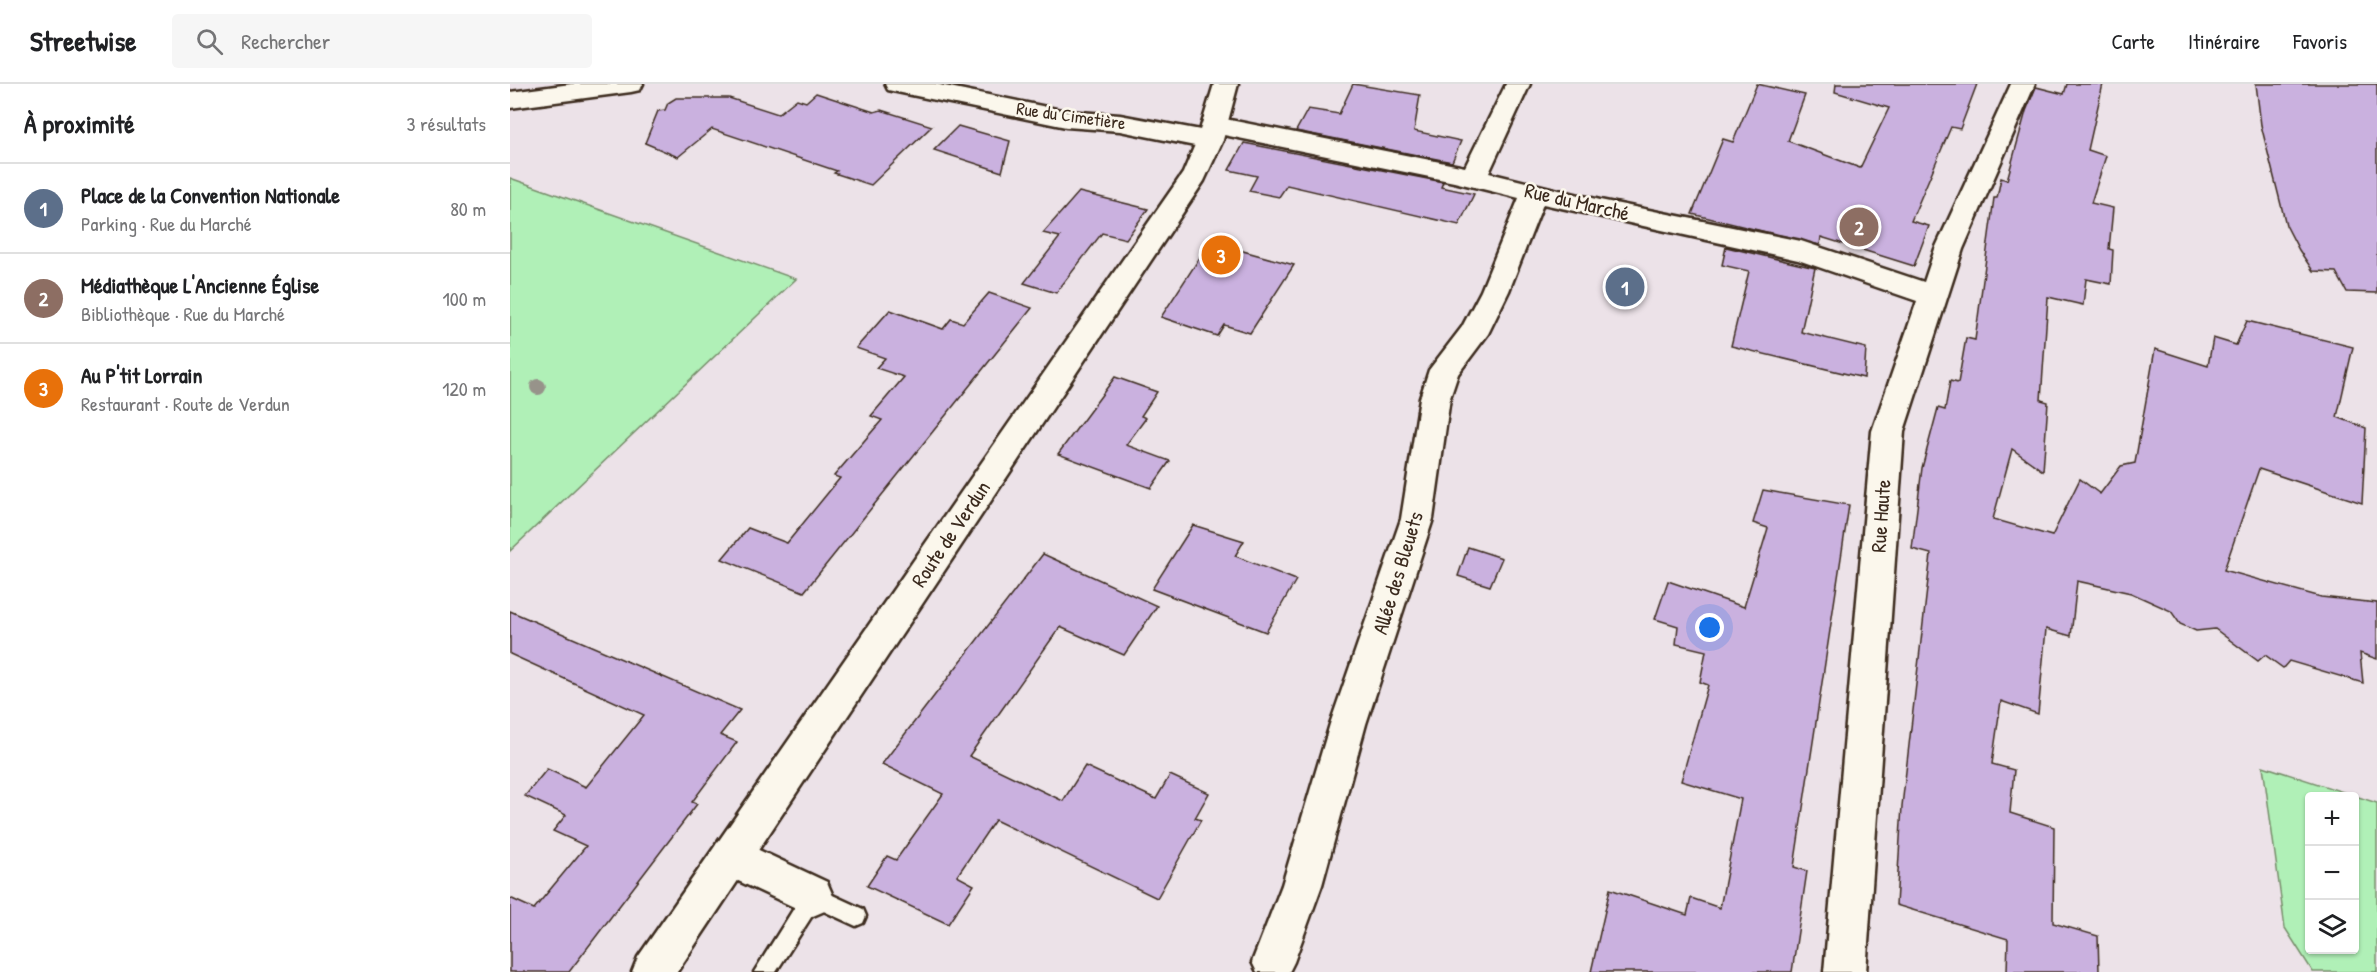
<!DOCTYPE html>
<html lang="fr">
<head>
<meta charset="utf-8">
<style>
  :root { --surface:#fff; --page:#f6f6f6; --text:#202124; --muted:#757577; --line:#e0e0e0; --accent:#d93025 }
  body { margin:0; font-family:"Patrick Hand",sans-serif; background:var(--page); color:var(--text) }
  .controls { position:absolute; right:18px; bottom:18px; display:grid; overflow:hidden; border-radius:6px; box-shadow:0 2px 4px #0004 }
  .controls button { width:54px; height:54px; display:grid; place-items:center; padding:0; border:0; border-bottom:2px solid var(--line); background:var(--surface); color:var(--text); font:30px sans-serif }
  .you { position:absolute; left:1200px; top:544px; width:21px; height:21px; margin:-15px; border:4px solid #fff; border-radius:50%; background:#1a73e8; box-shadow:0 0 0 9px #1a73e833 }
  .badge { display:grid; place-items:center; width:39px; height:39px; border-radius:50%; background:var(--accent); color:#fff; font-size:20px; font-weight:700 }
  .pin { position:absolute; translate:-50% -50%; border:3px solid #fff; box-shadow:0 2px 6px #0006 }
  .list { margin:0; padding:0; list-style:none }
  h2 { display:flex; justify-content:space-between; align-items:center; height:78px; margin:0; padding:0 24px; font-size:26px }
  h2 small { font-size:20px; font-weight:400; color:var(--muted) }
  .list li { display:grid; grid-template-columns:39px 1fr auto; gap:18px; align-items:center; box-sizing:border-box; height:90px; padding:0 24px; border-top:2px solid var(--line) }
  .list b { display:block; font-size:22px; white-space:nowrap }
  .list p { margin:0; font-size:20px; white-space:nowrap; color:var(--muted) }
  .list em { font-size:20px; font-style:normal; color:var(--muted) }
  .icon { flex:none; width:33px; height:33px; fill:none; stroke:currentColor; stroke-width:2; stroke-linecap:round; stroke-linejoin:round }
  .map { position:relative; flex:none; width:1867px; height:888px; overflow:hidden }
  header { display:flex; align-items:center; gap:36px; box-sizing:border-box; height:84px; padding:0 30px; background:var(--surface); border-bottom:2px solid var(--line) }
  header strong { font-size:28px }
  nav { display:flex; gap:33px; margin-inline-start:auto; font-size:21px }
  .search { width:420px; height:54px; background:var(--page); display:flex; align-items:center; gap:15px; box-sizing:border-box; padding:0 21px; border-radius:6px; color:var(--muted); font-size:22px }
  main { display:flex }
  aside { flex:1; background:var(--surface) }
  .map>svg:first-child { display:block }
</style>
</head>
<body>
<header>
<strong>Streetwise</strong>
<div class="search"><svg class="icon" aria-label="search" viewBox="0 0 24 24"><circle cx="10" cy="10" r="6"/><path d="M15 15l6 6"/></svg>Rechercher</div>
<nav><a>Carte</a><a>Itinéraire</a><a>Favoris</a></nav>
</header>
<main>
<aside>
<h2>À proximité<small>3 résultats</small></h2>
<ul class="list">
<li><span class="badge" style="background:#5c6f8a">1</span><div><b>Place de la Convention Nationale</b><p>Parking · Rue du Marché</p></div><em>80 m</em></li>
<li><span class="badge" style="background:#8d6e63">2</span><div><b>Médiathèque L'Ancienne Église</b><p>Bibliothèque · Rue du Marché</p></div><em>100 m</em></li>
<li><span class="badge" style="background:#e8710a">3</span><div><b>Au P'tit Lorrain</b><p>Restaurant · Route de Verdun</p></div><em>120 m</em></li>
</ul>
</aside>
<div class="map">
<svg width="1867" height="888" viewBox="0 0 1867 888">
  <rect width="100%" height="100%" fill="#ece2e8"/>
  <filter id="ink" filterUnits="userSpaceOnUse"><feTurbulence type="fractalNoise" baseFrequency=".0167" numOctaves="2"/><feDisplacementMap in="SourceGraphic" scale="12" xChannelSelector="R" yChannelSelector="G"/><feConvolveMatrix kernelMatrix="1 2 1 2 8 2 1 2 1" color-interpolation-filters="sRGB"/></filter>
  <g filter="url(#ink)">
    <g fill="#b0f0b7" stroke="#768d6a" stroke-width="1.5" fill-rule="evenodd">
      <path d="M 0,94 L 286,195 L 0,467 Z"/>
      <path d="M 1753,682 L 1867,719 L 1867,888 L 1803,888 L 1775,844 ZM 1800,712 L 1844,712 L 1844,866 L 1800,866 Z"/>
    </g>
    <g fill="#cab1df" stroke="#3b2a1e" stroke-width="1.5">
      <path d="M 843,0 L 910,11 L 904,47 L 951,57 L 942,78 L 786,47 L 798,25 L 829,30 Z"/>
      <path d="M 1247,0 L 1295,11 L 1278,57 L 1350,84 L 1379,24 L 1325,8 L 1326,0 L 1467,0 L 1450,45 L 1441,43 L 1401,137 L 1419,142 L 1404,182 L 1311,153 L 1310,161 L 1182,130 L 1213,55 L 1223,58 Z"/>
      <path d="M 1557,0 L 1593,0 L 1578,66 L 1596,72 L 1581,119 L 1603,124 L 1599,165 L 1603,166 L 1601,200 L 1576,195 L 1573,221 L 1538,213 L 1531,316 L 1538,318 L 1533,387 L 1502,365 L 1483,435 L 1542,452 L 1570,395 L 1590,410 L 1611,382 L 1625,379 L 1645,265 L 1698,282 L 1703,254 L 1726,261 L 1737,237 L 1843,263 L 1827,333 L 1856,344 L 1852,419 L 1749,385 L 1714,486 L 1811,513 L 1867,519 L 1867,575 L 1850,569 L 1853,599 L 1779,577 L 1773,584 L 1755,571 L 1748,577 L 1705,545 L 1686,547 L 1670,540 L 1661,527 L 1621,509 L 1567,497 L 1561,552 L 1536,545 L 1528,630 L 1491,617 L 1482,680 L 1504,686 L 1500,729 L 1544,743 L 1543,839 L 1588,852 L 1589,888 L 1497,888 L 1498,855 L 1386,821 L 1392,722 L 1421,470 L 1402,465 L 1412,384 L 1428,324 L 1435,326 L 1440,297 L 1448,299 L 1456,254 L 1465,256 L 1484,114 L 1487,114 L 1491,94 L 1497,96 L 1516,27 L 1526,3 L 1554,10 Z"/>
      <path d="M 1746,0 L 1867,0 L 1867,209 L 1837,208 L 1826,188 L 1803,187 L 1789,166 L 1776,141 L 1751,41 Z"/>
      <path d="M 306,9 L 364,28 L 371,26 L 422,42 L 361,101 L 324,89 L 327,87 L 202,45 L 168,73 L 135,59 L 148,27 L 155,26 L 158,19 L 166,14 L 219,14 L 268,30 L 287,15 L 296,18 Z"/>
      <path d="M 448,42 L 500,57 L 492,88 L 424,66 Z"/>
      <path d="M 734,59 L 933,98 L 931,103 L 964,110 L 949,141 L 777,101 L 769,113 L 739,107 L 747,92 L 719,86 Z"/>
      <path d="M 569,108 L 638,125 L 616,155 L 592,149 L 546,209 L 514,199 L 550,153 L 533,149 Z"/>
      <path d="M 700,158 L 784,181 L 740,249 L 714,241 L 707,252 L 651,233 Z"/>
      <path d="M 1216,163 L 1305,184 L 1291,248 L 1356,264 L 1354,294 L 1221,262 L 1239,187 L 1212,181 Z"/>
      <path d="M 479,209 L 522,224 L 294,508 L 212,475 L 238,444 L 277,459 L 330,394 L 324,392 L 372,336 L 361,332 L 394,293 L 366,284 L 375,274 L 346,264 L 380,226 L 433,245 L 441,235 L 453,239 Z"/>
      <path d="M 605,293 L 647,308 L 631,332 L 636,334 L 616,361 L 660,377 L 641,404 L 548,370 Z"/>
      <path d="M 1253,406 L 1339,421 L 1284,783 L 1297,787 L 1282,888 L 1081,888 L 1100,805 L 1177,831 L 1181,814 L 1210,824 L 1231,715 L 1171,697 L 1198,601 L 1190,598 L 1196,567 L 1166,560 L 1168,542 L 1145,535 L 1158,497 L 1234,523 L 1258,444 L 1243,439 Z"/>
      <path d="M 683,441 L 734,457 L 725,472 L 786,496 L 756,548 L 642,505 Z"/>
      <path d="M 958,463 L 992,474 L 980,502 L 948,492 Z"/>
      <path d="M 533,470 L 647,522 L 614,571 L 550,543 L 459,672 L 553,717 L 575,682 L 646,715 L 660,691 L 699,709 L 685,734 L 691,736 L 647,814 L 485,736 L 447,792 L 464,801 L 438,840 L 357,802 L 377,772 L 386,776 L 433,710 L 372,680 Z"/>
      <path d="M 0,527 L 230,626 L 210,651 L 227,658 L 182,718 L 187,720 L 59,888 L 0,888 L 0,814 L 24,825 L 76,762 L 43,747 L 56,731 L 15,712 L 37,685 L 76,703 L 134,631 L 0,570 Z"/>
    </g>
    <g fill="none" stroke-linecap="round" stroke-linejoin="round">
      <g stroke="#3b2a1e" stroke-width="5">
        <path id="service" d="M 303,802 L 353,825 L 356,832 L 353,839 L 346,842 L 307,824 L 266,888 L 244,888 L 296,805 Z"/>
      </g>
      <g stroke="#3b2a1e" stroke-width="5">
        <g id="minor">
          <path d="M 61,0 L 133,0 L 130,6 L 121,8 L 0,24 L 0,8 Z"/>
          <path d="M 375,0 L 425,0 L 556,27 L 610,31 L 696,47 L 692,41 L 696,35 L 705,33 L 955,83 L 996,0 L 1020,0 L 979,89 L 1090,116 L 1291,157 L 1414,198 L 1425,165 L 1501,0 L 1525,0 L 1453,165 L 1394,347 L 1356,888 L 1314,888 L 1362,347 L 1407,217 L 1288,176 L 1033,120 L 999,207 L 978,250 L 948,290 L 940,314 L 923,435 L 856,640 L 812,801 L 784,878 L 779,888 L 747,888 L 742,878 L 772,801 L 820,640 L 891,435 L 910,314 L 919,286 L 952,243 L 971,207 L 1009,114 L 944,98 L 709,50 L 713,56 L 709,62 L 700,65 L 610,47 L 556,43 L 387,8 L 378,6 Z"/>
          <path d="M 221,753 L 317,798 L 323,812 L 317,826 L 303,832 L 207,787 L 201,773 L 207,759 Z"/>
        </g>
      </g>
      <g stroke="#3b2a1e" stroke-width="5">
        <path id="secondary" d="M 704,0 L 728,0 L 713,56 L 694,97 L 167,888 L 122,888 L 128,873 L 673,89 L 687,56 Z"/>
      </g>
      <use href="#service" fill="#fbf7ec" fill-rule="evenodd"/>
      <use href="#minor" fill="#fbf7ec" fill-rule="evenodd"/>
      <use href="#secondary" fill="#fbf7ec" fill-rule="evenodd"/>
    </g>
    <circle fill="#97938a" cx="28" cy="303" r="8"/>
  </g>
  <g text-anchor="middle" stroke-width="5" stroke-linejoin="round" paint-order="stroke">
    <g font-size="18" fill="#3b2a1e" stroke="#fbf7ec">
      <text transform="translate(561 32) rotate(8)" y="6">Rue du Cimetière</text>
    </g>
    <g font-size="21" fill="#3b2a1e" stroke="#fbf7ec">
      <text transform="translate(1067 118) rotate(13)" y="7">Rue du Marché</text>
      <text transform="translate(1371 432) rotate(-86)" y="7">Rue Haute</text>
      <text transform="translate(441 450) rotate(-56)" y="7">Route de Verdun</text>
      <text transform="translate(888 489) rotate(-73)" y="7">Allée des Bleuets</text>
    </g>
  </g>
</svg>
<div class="controls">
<button>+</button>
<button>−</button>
<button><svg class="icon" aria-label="layers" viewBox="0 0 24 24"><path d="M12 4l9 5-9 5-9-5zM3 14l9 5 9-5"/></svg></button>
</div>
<div class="you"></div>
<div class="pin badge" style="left:1115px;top:203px;background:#5c6f8a">1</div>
<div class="pin badge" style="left:1349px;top:143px;background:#8d6e63">2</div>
<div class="pin badge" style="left:711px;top:171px;background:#e8710a">3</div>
</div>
</main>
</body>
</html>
